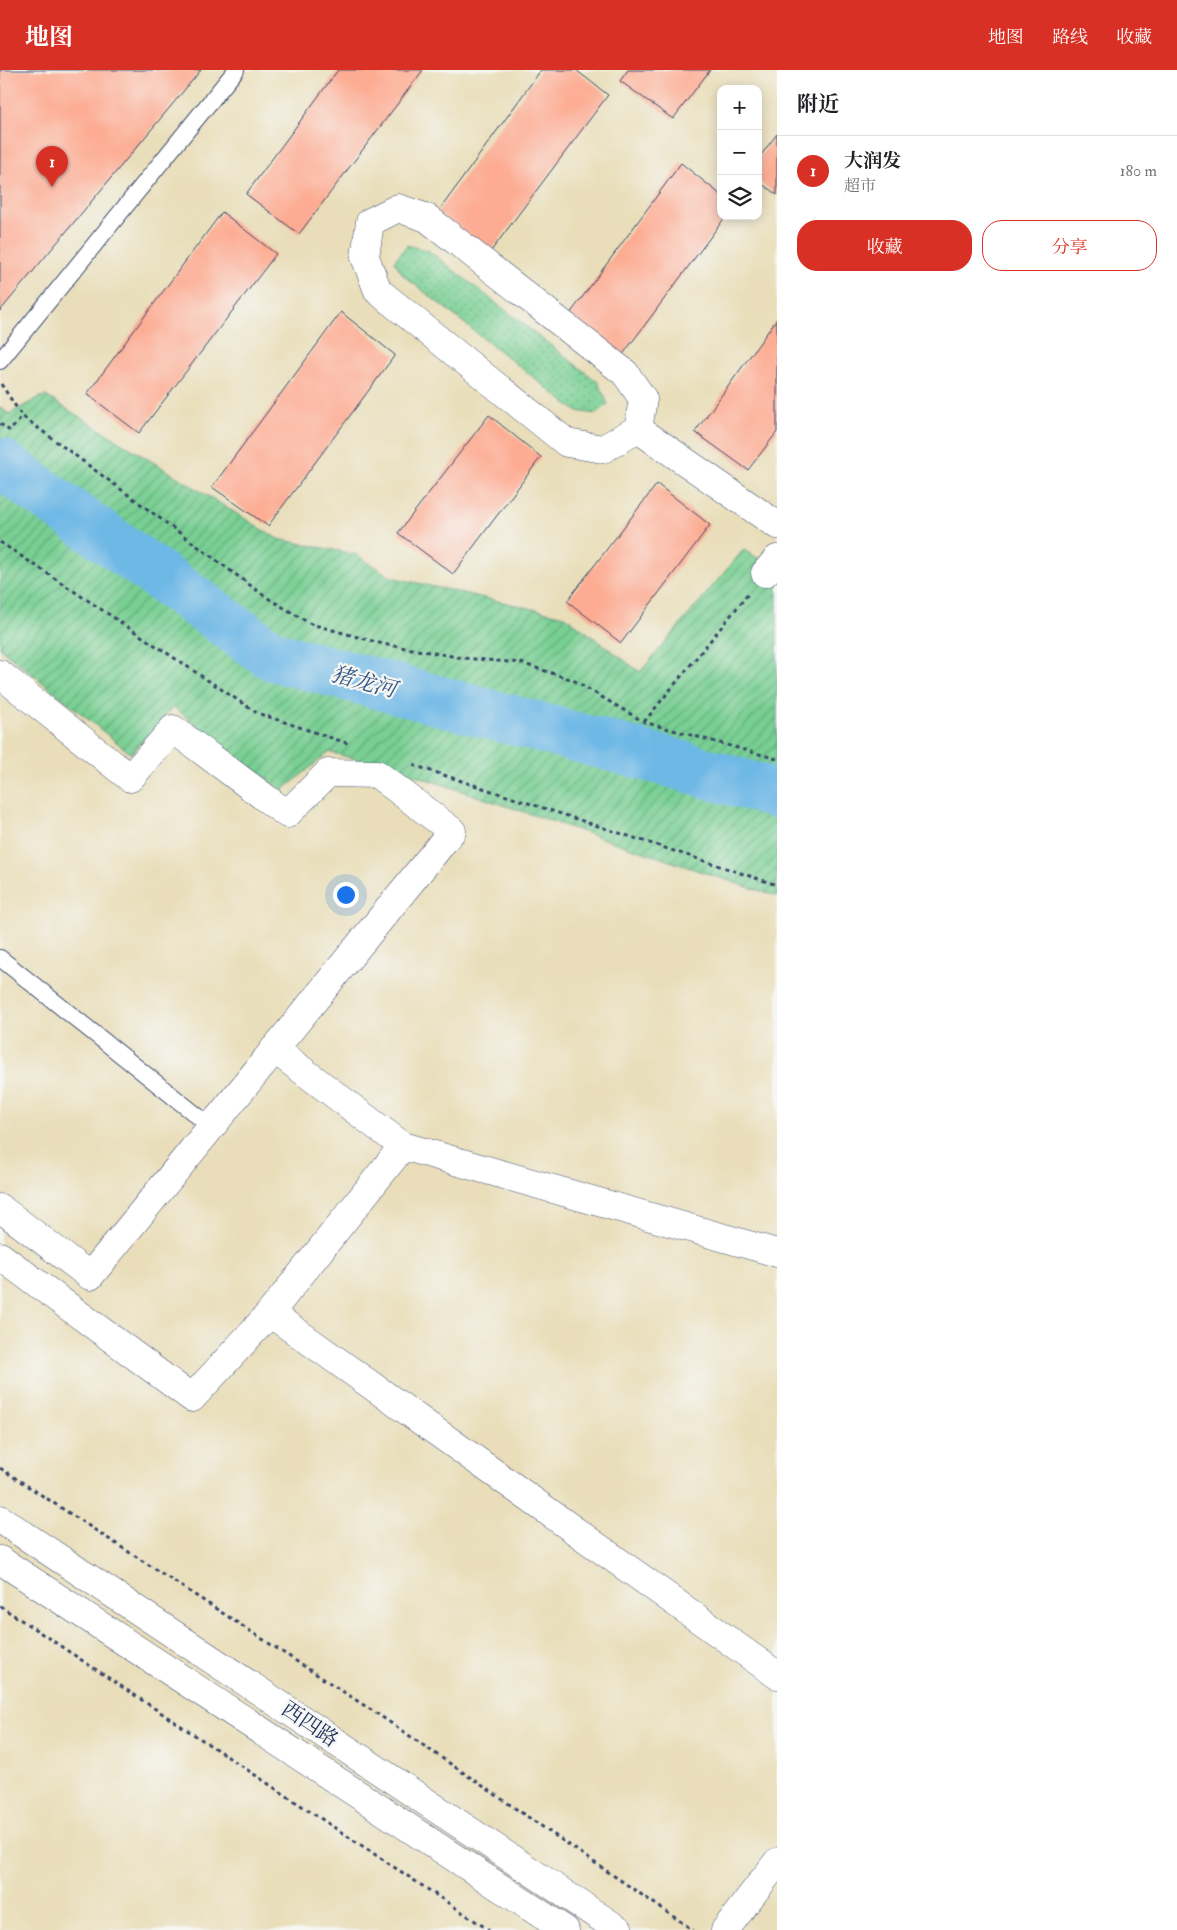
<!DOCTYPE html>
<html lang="zh">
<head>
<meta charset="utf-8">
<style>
  :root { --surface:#fff; --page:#f2f2f2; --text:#202124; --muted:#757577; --line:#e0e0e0; --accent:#d93025 }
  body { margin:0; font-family:"IM FELL Double Pica","Noto Serif SC",serif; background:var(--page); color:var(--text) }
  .controls { position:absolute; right:15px; top:15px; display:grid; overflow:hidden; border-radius:10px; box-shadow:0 2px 12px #0003 }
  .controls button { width:45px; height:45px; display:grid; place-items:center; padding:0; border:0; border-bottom:1px solid var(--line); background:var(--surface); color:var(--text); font:25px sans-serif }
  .you { position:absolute; left:345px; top:824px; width:18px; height:18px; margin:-12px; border:4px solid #fff; border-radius:50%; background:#1a73e8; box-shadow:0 0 0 8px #1a73e833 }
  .badge { display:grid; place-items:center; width:32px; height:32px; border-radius:50%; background:var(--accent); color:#fff; font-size:16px; font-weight:700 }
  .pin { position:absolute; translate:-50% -41px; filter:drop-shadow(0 1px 2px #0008) }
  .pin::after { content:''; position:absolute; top:26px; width:18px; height:15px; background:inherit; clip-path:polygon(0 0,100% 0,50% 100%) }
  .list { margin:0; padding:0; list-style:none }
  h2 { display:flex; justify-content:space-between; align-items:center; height:65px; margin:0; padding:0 20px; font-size:21px }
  h2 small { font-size:16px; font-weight:400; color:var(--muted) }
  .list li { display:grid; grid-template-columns:32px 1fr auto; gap:15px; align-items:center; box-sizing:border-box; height:70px; padding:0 20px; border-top:1px solid var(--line) }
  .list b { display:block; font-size:19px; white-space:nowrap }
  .list p { margin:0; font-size:16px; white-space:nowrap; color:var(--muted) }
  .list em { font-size:16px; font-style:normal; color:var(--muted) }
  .actions { display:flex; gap:10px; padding:15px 20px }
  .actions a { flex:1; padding:11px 0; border:1px solid var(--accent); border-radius:20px; text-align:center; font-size:18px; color:var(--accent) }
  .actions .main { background:var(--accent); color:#fff }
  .icon { flex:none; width:28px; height:28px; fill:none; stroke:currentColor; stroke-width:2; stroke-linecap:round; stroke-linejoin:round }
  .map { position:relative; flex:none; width:777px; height:1860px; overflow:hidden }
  header { display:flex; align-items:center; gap:30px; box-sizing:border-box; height:70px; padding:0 25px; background:var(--accent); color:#fff }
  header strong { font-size:24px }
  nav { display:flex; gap:28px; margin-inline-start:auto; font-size:18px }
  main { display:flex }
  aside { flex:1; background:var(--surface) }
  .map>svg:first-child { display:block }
</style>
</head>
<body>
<header>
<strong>地图</strong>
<nav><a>地图</a><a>路线</a><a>收藏</a></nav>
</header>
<main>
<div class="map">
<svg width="777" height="1860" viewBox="0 0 777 1860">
  <defs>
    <pattern id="grass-dots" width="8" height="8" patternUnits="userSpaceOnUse" patternTransform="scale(1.25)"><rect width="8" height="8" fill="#78cf93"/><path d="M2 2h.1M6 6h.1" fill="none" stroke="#62a87b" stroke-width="1.8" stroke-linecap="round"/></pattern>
    <pattern id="garden-furrows" width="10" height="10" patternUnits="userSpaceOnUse" patternTransform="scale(1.25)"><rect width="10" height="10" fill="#78cf93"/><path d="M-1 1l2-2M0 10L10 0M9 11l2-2" fill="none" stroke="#62a87b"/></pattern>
  </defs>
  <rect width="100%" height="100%" fill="#f6f6f2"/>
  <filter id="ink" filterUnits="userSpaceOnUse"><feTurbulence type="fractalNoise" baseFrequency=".02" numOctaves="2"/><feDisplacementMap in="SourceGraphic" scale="10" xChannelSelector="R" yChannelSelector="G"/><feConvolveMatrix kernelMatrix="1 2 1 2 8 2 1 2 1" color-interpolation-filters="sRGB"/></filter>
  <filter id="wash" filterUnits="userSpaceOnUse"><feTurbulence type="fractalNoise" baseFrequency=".0096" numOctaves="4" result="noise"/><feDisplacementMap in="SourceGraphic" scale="20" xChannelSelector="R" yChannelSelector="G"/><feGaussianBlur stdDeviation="1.12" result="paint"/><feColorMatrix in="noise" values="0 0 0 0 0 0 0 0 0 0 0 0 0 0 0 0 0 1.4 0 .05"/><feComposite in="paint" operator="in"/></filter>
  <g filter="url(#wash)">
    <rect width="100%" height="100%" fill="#e9deb9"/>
    <path fill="url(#grass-dots)" stroke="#4a7f78" d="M 407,175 L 429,181 L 598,312 L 608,334 L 596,344 L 576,341 L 404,206 L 394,191 Z"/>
    <path fill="url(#garden-furrows)" stroke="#4a7f78" d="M 46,326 L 278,469 L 355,484 L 391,507 L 565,546 L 640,602 L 744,479 L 777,501 L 777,826 L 741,815 L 417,706 L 329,682 L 282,721 L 173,637 L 131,684 L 0,578 L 0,337 L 9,344 L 40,327 Z"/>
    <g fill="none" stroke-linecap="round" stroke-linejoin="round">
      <path stroke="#6eb8e6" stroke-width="50" d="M 0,393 L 273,586 L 676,694 L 777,724"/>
    </g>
    <g id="blocks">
      <g fill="#fdab92">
        <path d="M 0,0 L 201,0 L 0,241 Z"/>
        <path d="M 338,0 L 423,0 L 299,164 L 246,124 Z"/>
        <path d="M 541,0 L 576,0 L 608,25 L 491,181 L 438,142 Z"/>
        <path d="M 628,0 L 710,0 L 673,49 L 620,11 Z"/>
        <path d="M 777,64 L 777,125 L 758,111 L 758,89 Z"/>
        <path d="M 681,93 L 721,125 L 721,146 L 726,146 L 618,291 L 564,252 Z"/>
        <path d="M 222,142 L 276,184 L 139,363 L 87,324 Z"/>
        <path d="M 341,242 L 395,285 L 268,456 L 212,417 Z"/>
        <path d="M 777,249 L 777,362 L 748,400 L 695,362 Z"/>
        <path d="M 489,345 L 541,387 L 453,504 L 398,463 Z"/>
        <path d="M 657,414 L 710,455 L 621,573 L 567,531 Z"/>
      </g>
    </g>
  </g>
  <g filter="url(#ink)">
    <use href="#blocks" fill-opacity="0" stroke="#3a496c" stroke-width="1"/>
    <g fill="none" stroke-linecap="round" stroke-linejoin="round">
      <g stroke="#3a496c" stroke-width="18">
        <g id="lane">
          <path d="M 0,291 L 236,0"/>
          <path d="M 0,888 L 210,1056"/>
        </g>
      </g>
      <g stroke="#3a496c" stroke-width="29">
        <g id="street">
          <path d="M 398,138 L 427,148 L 625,303 L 643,329 L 638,359 L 603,379 L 567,373 L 378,221 L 365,187 L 370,152 Z"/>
          <path d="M 638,359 L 777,455"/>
          <path d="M 765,503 L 777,489"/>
          <path d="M 0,604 L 130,708 L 173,659 L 287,744 L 328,703 L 377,704 L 452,761 L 90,1206 L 0,1138"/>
          <path d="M 274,979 L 403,1076 L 777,1183"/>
          <path d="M 403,1076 L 270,1243 L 777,1605"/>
          <path d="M 0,1186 L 192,1328 L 270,1243"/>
          <path d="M 725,1860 L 777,1792"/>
        </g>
      </g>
      <g stroke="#3a496c" stroke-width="29">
        <g id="secondary">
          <path d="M 0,1449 L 619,1860"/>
          <path d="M 0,1490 L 565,1860"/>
        </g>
      </g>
      <g stroke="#3a496c" stroke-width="3" stroke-dasharray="4 4" stroke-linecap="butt">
        <path d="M 1,314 L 22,346 L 266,527 L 311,554 L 383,574 L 463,588 L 521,593 L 573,610 L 644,652 L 777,689"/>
        <path d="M 0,354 L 10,361 L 22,346"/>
        <path d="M 0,472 L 257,643 L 350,674"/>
        <path d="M 644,652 L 749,523"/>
        <path d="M 413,695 L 777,815"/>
        <path d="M 0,1398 L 382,1647 L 693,1860"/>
        <path d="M 0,1536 L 489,1860"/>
      </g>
      <use href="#lane" stroke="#fff" stroke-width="16"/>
      <use href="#street" stroke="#fff" stroke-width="28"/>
      <use href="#secondary" stroke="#fff" stroke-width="28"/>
    </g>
  </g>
  <g text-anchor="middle" stroke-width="4.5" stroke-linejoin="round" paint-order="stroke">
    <g font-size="21" fill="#1b2f5e" stroke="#f6f6f2">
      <text transform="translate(310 1654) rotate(34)" y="7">西四路</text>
    </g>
    <g font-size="22" font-style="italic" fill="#345887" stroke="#f6f6f2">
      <text transform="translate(364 611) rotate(15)" y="8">猪龙河</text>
    </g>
  </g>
</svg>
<div class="controls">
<button>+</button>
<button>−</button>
<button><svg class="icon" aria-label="layers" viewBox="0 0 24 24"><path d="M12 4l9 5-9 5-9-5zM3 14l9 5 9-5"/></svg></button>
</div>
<div class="you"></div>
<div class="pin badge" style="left:52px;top:117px">1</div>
</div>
<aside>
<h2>附近<small></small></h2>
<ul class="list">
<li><span class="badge">1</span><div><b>大润发</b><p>超市</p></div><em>180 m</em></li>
</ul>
<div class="actions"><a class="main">收藏</a><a>分享</a></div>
</aside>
</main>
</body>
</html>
